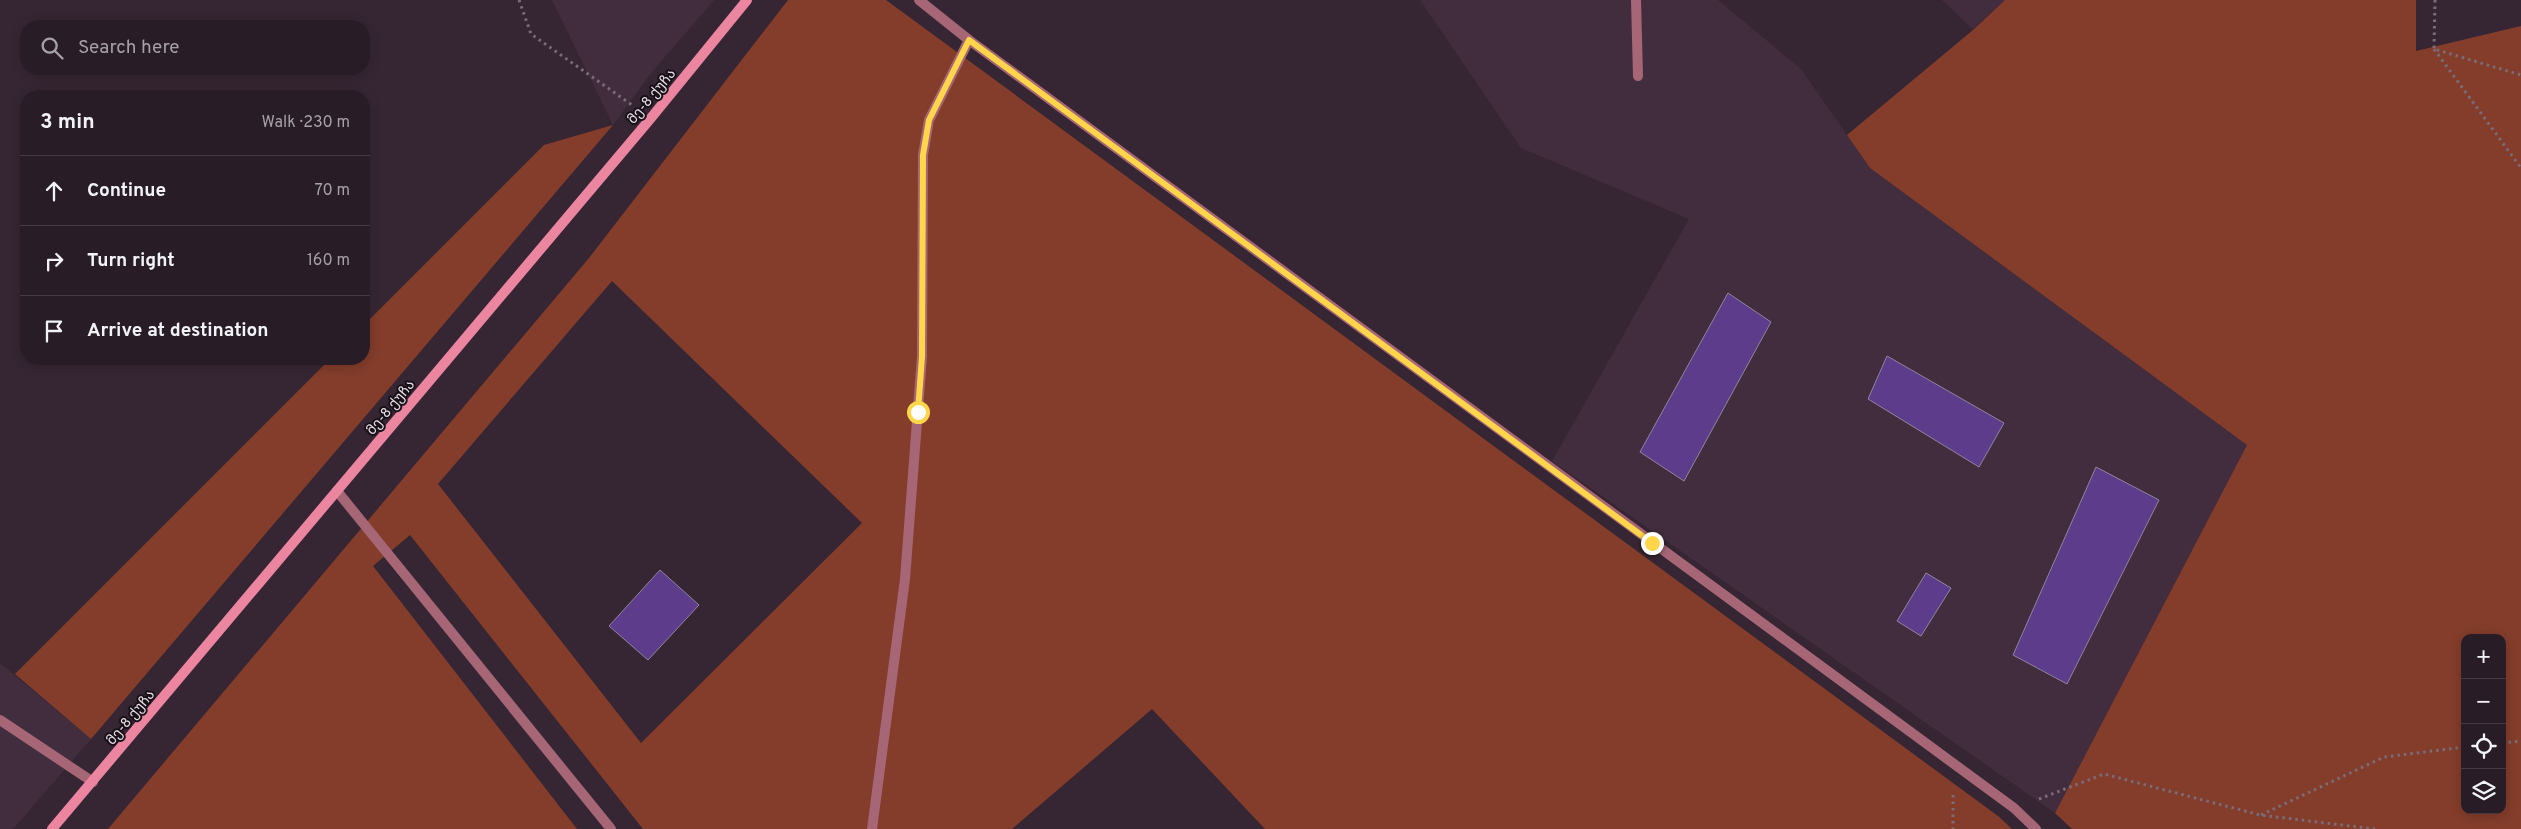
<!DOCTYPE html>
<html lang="en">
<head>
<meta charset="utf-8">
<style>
  :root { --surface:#281c26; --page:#30252e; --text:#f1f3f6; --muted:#a5a1a7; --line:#443a43 }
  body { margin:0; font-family:Overpass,"Noto Sans Georgian",sans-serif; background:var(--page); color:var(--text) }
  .controls { position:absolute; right:15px; bottom:15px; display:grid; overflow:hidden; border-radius:10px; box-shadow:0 2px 12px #0003 }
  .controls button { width:45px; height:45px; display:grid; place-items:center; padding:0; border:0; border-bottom:1px solid var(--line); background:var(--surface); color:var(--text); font:25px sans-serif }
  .stop { position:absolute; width:15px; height:15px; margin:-11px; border:4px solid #ffd54a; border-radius:50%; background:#fff }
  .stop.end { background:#ffd54a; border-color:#fff; box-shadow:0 1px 5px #0008 }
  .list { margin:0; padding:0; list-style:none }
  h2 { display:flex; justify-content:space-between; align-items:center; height:65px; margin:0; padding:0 20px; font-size:21px }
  h2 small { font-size:16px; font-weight:400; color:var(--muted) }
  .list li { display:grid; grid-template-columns:32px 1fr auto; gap:15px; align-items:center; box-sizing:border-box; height:70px; padding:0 20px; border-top:1px solid var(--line) }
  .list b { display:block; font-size:19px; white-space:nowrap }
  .list em { font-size:16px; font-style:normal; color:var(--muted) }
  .icon { flex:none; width:28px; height:28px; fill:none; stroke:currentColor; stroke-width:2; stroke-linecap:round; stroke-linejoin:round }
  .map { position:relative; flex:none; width:2521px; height:829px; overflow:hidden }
  .search { position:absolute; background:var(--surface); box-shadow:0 2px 12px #0003; left:20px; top:20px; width:350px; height:55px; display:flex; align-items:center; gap:12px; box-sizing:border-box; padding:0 18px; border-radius:20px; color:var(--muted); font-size:19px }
  .panel { position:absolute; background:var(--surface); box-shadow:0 2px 12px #0003; left:20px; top:90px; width:350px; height:275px; border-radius:20px }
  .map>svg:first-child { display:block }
</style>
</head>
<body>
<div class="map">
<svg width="2521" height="829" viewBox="0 0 2521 829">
  <rect width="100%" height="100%" fill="#362633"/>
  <g fill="#422d3e">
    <path d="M 552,0 L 714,0 L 651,73 L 613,125 Z"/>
    <path d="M 1420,0 L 1718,0 L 1801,69 L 1870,168 L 2247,445 L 2055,813 L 1552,461 L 1689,219 L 1521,148 Z"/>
    <path d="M 1942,0 L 2005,0 L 1973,29 Z"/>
    <path d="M 0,663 L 91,739 L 13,829 L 0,829 Z"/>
  </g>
  <g fill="#843d2b" fill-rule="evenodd">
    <path d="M 788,0 L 886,0 L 1998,816 L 2012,829 L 1265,829 L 1152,709 L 1012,829 L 643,829 L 410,535 L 373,566 L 577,829 L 108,829 L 589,258 ZM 612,281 L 862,523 L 641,743 L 438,484 Z"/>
    <path d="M 2005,0 L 2416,0 L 2416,51 L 2521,26 L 2521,829 L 2072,829 L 2055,813 L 2247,445 L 1870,168 L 1847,135 L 1973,30 ZM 2465,638 L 2502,638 L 2502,810 L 2465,810 Z"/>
    <path d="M 613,125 L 91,739 L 15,674 L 330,359 L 364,359 L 364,325 L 544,145 Z"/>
  </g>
  <g fill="#5d3c8b" stroke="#8e869d">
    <path d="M 1728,293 L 1771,322 L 1684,481 L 1640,452 Z"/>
    <path d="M 1887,356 L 2004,423 L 1979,467 L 1868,399 Z"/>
    <path d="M 2096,467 L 2159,500 L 2067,684 L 2013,655 Z"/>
    <path d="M 660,570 L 699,605 L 648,660 L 609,626 Z"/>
    <path d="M 1926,573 L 1951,588 L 1921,636 L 1897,621 Z"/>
  </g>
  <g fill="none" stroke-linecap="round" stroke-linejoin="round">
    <g stroke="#7a6c78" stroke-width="3" stroke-dasharray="2.5 4" stroke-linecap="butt">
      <path d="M 519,0 L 531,34 L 632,105"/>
      <path d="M 2435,0 L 2434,49 L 2521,75"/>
      <path d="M 2434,49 L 2521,168"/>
      <path d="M 2502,743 L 2521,741"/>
      <path d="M 1953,795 L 1953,829"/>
      <path d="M 2039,799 L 2104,774 L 2260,815 L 2375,829"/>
      <path d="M 2261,815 L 2384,757 L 2465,747"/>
    </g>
    <g stroke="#a66676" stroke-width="10">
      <path d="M 1636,0 L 1638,76"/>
      <path d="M 337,491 L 611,829"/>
      <path d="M 0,720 L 93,782"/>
      <path d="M 872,829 L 905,579 L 922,356 L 923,155 L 929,120 L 969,40"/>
    </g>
    <path stroke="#a66676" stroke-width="10" d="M 919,0 L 969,40 L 2014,808 L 2036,829"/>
    <path stroke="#eb85a0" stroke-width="10" d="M 52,829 L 651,118 L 747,0"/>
  </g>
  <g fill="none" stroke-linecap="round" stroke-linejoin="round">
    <path stroke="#ffd54a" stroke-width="6" d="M 918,412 L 922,356 L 923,155 L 929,120 L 969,40 L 1652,543"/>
  </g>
  <g text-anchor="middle" stroke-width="4" stroke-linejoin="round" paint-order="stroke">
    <g font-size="14" fill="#eadfe8" stroke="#191118">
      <text transform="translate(651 96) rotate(-50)" y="5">მე-8 ქუჩა</text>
      <text transform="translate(390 407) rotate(-50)" y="5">მე-8 ქუჩა</text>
      <text transform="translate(130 717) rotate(-50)" y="5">მე-8 ქუჩა</text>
    </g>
  </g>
</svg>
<div class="controls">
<button>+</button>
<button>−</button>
<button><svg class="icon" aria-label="locate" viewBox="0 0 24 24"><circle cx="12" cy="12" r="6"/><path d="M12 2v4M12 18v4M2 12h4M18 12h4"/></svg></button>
<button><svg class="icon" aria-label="layers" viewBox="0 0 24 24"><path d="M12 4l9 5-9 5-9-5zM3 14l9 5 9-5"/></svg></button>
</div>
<div class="stop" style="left:918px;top:412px"></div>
<div class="stop end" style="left:1652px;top:543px"></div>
<div class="search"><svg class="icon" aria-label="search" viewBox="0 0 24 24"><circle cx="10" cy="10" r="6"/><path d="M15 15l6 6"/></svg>Search here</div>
<section class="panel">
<h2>3 min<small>Walk · 230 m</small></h2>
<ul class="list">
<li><svg class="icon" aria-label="ahead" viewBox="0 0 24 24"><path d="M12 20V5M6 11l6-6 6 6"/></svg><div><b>Continue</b></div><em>70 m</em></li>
<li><svg class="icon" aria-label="right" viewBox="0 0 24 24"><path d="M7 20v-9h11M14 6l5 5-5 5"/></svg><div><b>Turn right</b></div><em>160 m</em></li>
<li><svg class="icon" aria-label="arrive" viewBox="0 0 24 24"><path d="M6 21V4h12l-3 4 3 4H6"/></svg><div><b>Arrive at destination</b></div></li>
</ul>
</section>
</div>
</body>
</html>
